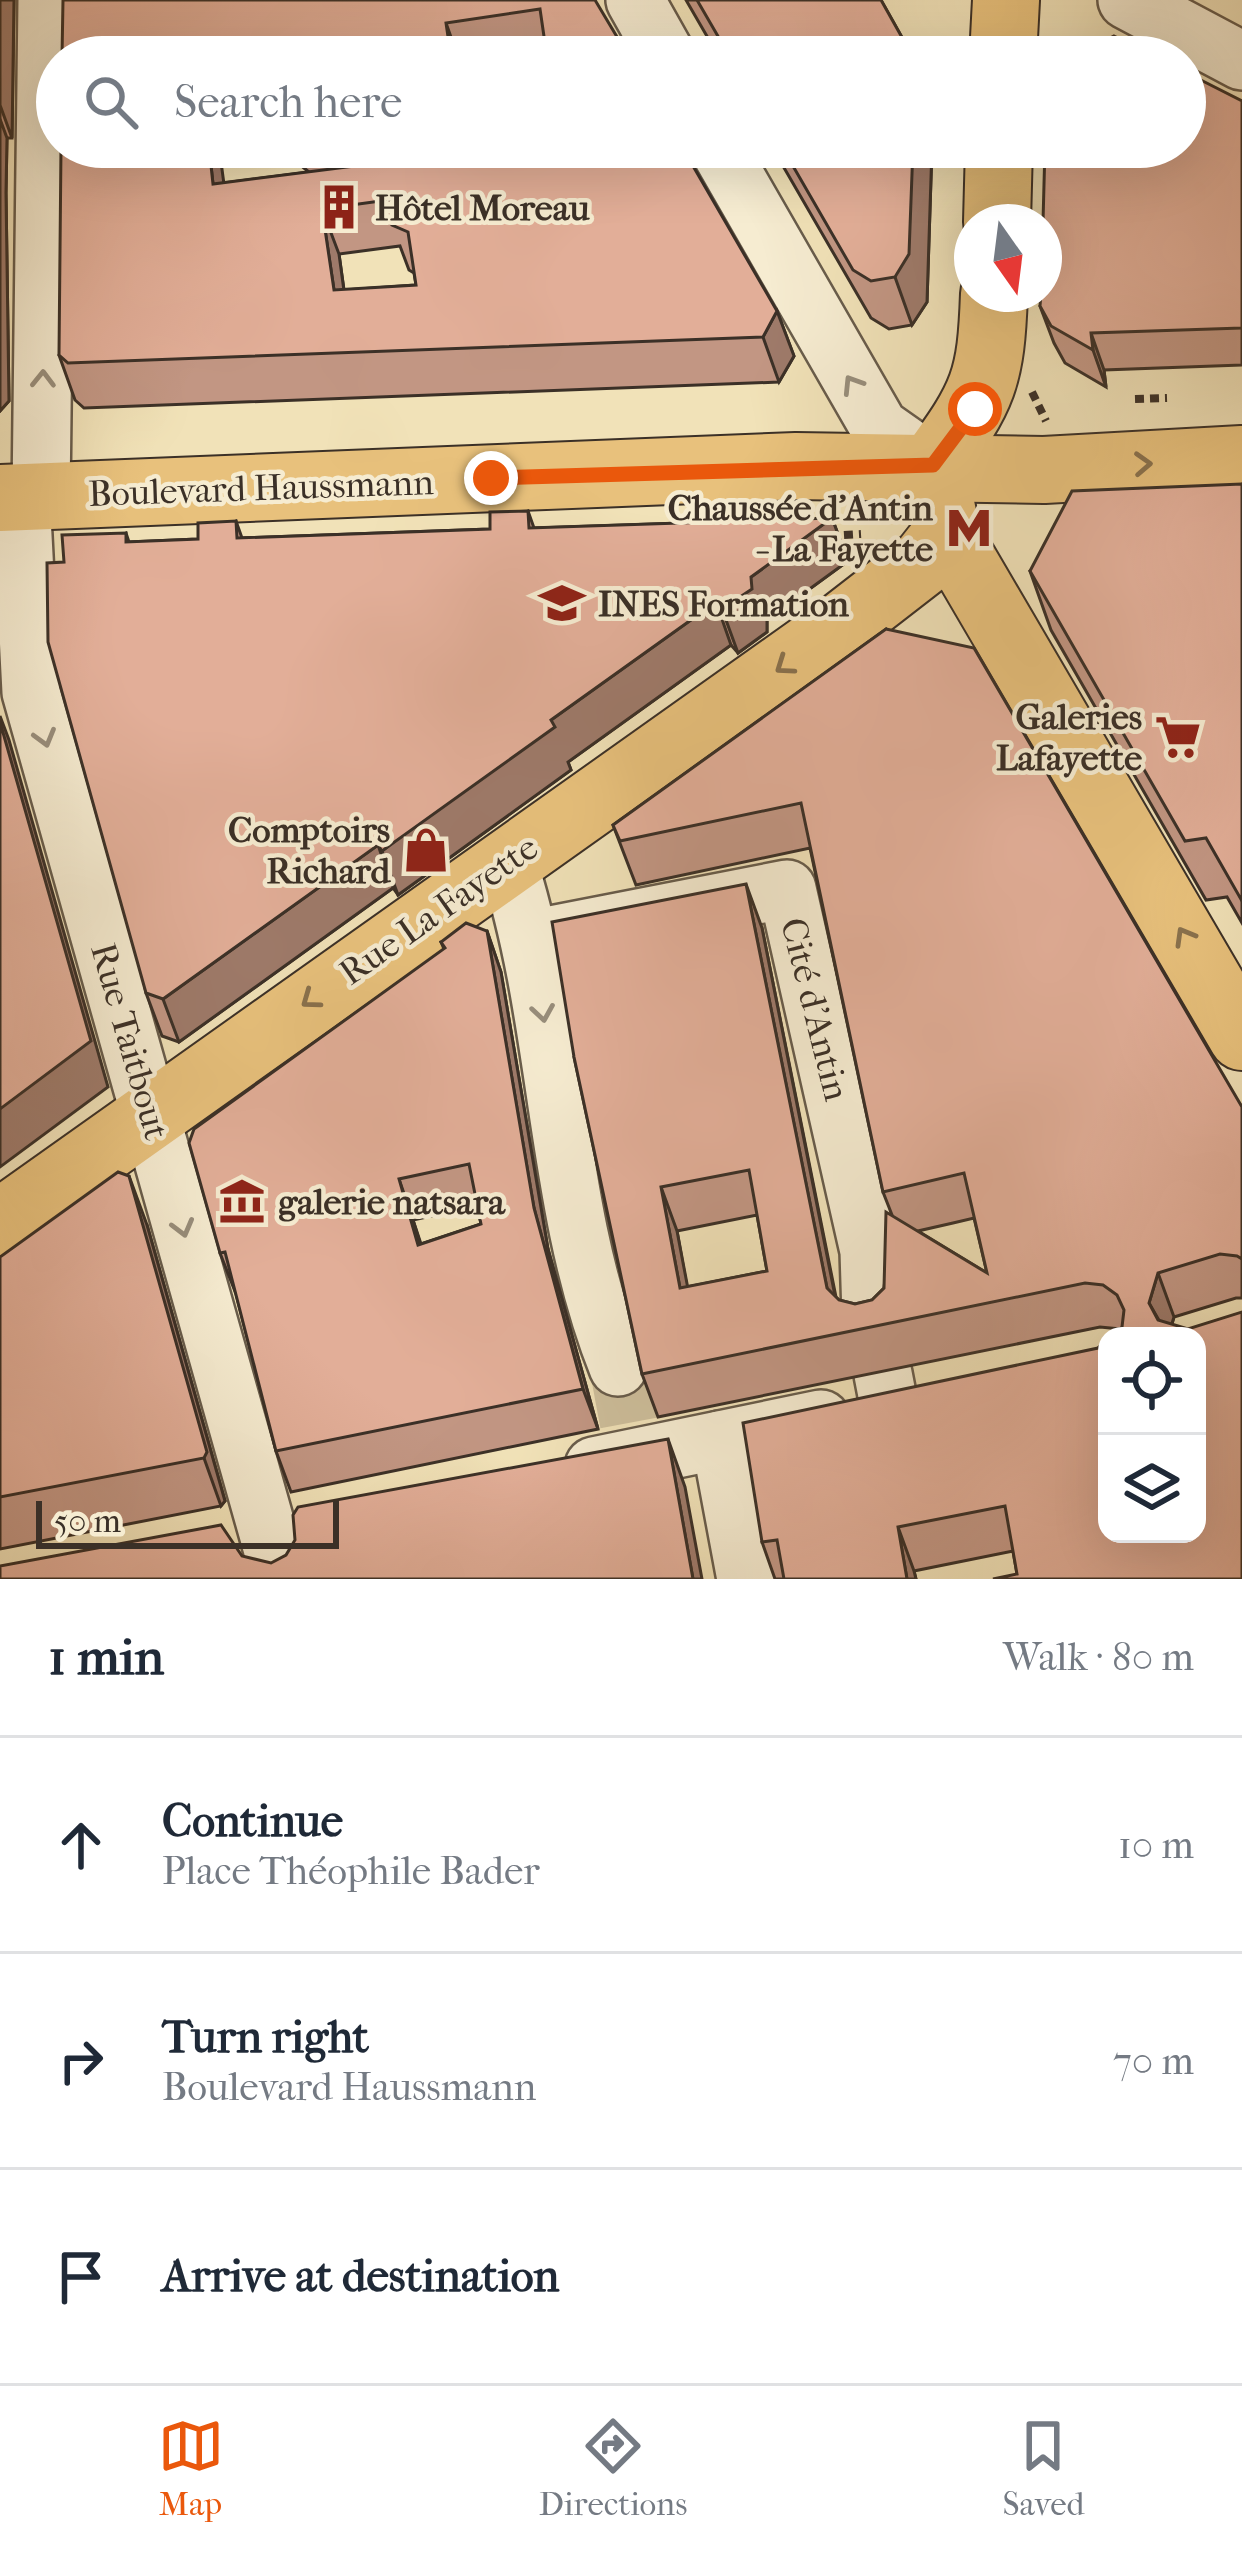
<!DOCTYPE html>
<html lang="en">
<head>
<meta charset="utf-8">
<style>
  :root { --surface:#fff; --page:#f6f6f7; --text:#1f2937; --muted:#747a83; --line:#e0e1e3; --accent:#ea580c }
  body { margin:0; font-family:"IM FELL French Canon",serif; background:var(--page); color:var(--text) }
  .controls { position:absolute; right:36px; bottom:36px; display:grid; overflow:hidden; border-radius:24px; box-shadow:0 12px 48px #0002 }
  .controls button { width:108px; height:108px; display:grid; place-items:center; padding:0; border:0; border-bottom:3px solid var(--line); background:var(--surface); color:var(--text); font:60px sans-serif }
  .compass { position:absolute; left:954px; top:204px; width:108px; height:108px; border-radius:50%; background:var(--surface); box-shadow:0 12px 48px #0002; rotate:166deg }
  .scale { position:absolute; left:36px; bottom:30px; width:303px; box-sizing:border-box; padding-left:12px; border:6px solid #3b3027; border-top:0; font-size:33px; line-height:42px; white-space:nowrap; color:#3b3027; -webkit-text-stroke:9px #f6ecd1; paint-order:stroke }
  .stop { position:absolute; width:36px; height:36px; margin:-27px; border:9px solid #ea580c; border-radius:50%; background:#fff }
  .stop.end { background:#ea580c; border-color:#fff; box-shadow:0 3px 12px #0008 }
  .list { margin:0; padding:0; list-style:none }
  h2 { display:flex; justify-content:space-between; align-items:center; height:156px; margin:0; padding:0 48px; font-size:51px }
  h2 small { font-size:39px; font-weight:400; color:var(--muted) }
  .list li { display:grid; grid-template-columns:78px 1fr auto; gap:36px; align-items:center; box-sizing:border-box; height:216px; padding:0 48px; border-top:3px solid var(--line) }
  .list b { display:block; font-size:45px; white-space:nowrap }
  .list p { margin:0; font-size:39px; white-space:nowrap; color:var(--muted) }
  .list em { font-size:39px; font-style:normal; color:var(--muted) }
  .icon { flex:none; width:66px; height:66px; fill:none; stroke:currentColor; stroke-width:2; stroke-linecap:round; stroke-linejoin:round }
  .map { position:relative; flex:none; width:1242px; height:1579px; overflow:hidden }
  .search { position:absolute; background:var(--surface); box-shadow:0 12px 48px #0002; left:36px; right:36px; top:36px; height:132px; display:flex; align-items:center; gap:30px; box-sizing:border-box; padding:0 42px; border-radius:66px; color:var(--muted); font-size:45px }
  .sheet { height:804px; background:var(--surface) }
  nav { display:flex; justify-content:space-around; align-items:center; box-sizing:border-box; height:168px; border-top:3px solid var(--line); background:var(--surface); font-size:33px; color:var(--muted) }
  nav a { display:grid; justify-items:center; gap:6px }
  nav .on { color:var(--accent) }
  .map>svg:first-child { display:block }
</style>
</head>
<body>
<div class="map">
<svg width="1242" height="1579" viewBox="0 0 1242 1579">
  <rect width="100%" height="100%" fill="#f1e2b8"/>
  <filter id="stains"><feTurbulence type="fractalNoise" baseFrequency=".00167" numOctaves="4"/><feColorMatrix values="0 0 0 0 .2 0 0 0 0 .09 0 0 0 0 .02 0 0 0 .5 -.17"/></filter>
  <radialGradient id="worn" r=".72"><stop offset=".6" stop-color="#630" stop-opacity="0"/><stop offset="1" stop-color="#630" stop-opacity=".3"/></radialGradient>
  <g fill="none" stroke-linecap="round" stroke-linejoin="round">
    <path stroke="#cdbe9b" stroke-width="57" stroke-dasharray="57 28" stroke-linecap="butt" d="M 618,1367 L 629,1426"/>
    <g stroke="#685c4b" stroke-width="62">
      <g id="minor">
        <path d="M 635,0 L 667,57"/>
        <path d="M 1127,0 L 1242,61"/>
        <path d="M 718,147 L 879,427 L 933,465"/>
        <path d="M 41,496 L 47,0"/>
        <path d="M 21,497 L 31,692 L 281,1579"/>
        <path d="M 507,859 C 561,1024 553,1205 618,1367"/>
        <path d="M 531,939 L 787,889 L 869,1251 L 871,1315"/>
        <path d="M 883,1374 L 889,1405"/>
        <path d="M 720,1440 L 746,1579"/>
        <path d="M 594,1466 L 821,1419"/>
      </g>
    </g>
    <g stroke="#3b3027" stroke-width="70">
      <g id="major">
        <path d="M 1003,57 L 1006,0"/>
        <path d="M 997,222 L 999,147"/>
        <path d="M 994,294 C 991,379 984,396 933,465 L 947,533 L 1242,1037"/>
        <path d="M 0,498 L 796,466 L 1044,470 L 1242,459"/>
        <path d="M 0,1223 L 845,623 L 925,561 L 947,533"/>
      </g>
    </g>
    <g stroke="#3b3027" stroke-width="8" stroke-dasharray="9 6" stroke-linecap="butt">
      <path d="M 1032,392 L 1046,421"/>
      <path d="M 1135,399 L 1167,398"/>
      <path d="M 829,536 L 861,534"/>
    </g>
    <use href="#minor" stroke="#f6ecd1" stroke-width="57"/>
    <use href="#major" stroke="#e8c17c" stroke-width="66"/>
  </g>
  <g fill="#c29683" stroke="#3b3027" stroke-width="3" fill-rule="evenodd">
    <path d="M 0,0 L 14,0 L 12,138 L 7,138 L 6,193 L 9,401 L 0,411 Z"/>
    <path d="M 595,0 L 547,56 L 540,57 L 62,57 Z"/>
    <path d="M 686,0 L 881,0 L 913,57 L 719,57 Z"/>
    <path d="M 1242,101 L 1242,365 L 1104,370 L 1106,387 L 1065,363 L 1054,343 L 1040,306 Z"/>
    <path d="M 292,147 L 474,147 L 475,150 L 777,311 L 794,356 L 779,382 L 84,408 L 75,400 L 59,355 L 224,183 L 309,172 L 299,164 ZM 400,246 L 409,270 L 414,273 L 416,285 L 344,290 L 339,254 Z"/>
    <path d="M 772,147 L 932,147 L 927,302 L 912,325 L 889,329 L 871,318 Z"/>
    <path d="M 1242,484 L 1242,923 L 1227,897 L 1206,900 L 1051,630 L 1030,571 Z"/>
    <path d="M 528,511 L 534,528 L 832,518 L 848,561 L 767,620 L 767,632 L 738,653 L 731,645 L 568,762 L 571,770 L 398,895 L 393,888 L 179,1042 L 162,1036 L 146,993 L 64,562 L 126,533 L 129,542 L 198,539 L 236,521 L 242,538 L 490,529 Z"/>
    <path d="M 886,629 L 1242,1107 L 1242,1298 L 1236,1298 L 1174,1317 L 1172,1324 L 1017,1574 L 1013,1551 L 914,1571 L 916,1579 L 775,1579 L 762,1542 L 1098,1348 L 1120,1329 L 1100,1327 L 658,1417 L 642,1374 L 574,1057 L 762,928 L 836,1297 L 839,1300 L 855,1304 L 872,1300 L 884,1288 L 892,1215 L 883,1192 L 810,848 L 636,885 L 613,825 ZM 757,1215 L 767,1271 L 687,1287 L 677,1231 ZM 974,1218 L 987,1273 L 918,1231 L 953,1223 Z"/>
    <path d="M 487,931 L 501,972 L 548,1249 L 598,1429 L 291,1492 L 276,1451 L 236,1294 L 220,1253 L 444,949 L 441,942 ZM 477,1206 L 481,1224 L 421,1244 L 413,1220 Z"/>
    <path d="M 147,1225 L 225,1501 L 221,1506 L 0,1549 L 0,1257 Z"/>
  </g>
  <g fill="#9e7a6a" stroke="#3b3027" stroke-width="3">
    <path d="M 0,0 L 14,0 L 12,138 L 0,105 Z"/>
    <path d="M 446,23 L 458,57 L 451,57 Z"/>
    <path d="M 0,119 L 7,138 L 6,193 L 9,401 L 0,411 Z"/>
    <path d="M 209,147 L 219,147 L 230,229 L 213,184 Z"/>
    <path d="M 913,147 L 932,147 L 927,302 L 912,325 L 895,277 Z"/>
    <path d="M 322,209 L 339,254 L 350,335 L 334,290 Z"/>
    <path d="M 777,311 L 794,356 L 779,382 L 763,337 Z"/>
    <path d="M 1091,333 L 1104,370 L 1106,387 L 1093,350 Z"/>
    <path d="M 832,518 L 848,561 L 767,620 L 767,632 L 738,653 L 722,609 L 751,577 Z"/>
    <path d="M 716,602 L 731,645 L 568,762 L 571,770 L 398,895 L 382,851 L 551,720 Z"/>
    <path d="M 0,716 L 9,740 L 108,1087 L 0,1167 Z"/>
    <path d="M 378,845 L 393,888 L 179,1042 L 163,999 Z"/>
    <path d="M 746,884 L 762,928 L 842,1331 L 827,1288 Z"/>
    <path d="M 487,931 L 501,972 L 548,1249 L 598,1429 L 583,1389 L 534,1208 Z"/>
    <path d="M 129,1176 L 147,1225 L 225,1501 L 221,1506 L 204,1458 Z"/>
    <path d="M 399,1179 L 413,1220 L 433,1285 L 418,1245 Z"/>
    <path d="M 661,1187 L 677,1231 L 696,1331 L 680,1288 Z"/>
    <path d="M 1158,1273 L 1174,1317 L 1168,1336 L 1149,1303 Z"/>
    <path d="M 668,1439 L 685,1487 L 702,1579 L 693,1579 Z"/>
    <path d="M 898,1527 L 914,1571 L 916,1579 L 907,1579 Z"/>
  </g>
  <g fill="#e2ae98" stroke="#3b3027" stroke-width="3" fill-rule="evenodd">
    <path d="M 63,0 L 595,0 L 629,57 L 547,57 L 540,9 L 446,23 L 451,57 L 306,57 L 312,46 L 219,57 L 62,57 Z"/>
    <path d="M 697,0 L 881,0 L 913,57 L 730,57 Z"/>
    <path d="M 1114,36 L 1156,57 L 1075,57 Z"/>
    <path d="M 1185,72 L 1242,101 L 1242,328 L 1091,333 L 1093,350 L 1051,326 L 1040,306 L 1041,294 L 1044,294 L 1043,222 L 1045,147 L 1185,147 Z"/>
    <path d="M 61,147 L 209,147 L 213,184 L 347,167 L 320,147 L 465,147 L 465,151 L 496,147 L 682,147 L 777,311 L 763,337 L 68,363 L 59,355 ZM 395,199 L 392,225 L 408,232 L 416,285 L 334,290 L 322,209 Z"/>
    <path d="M 782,147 L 913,147 L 909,254 L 895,277 L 871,281 L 853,270 Z"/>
    <path d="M 1242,484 L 1242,901 L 1206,838 L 1185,841 L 1030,571 L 1072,491 Z"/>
    <path d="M 528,511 L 529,528 L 832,518 L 751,577 L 752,589 L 722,609 L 716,602 L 551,720 L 555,727 L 382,851 L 378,845 L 163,999 L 146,993 L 48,642 L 47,563 L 64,562 L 62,535 L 126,533 L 126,542 L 198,539 L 198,523 L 236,521 L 237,538 L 490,529 L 490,512 Z"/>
    <path d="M 886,629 L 974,648 L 1242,1107 L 1242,1259 L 1237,1256 L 1220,1254 L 1158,1273 L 1149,1303 L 1158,1320 L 1188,1329 L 1242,1312 L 1242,1579 L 993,1579 L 1017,1574 L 1005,1506 L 898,1527 L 907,1579 L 784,1579 L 777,1540 L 762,1542 L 743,1423 L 1098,1348 L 1107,1340 L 1107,1534 L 1197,1534 L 1197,1336 L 1112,1336 L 1122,1327 L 1124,1310 L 1117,1295 L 1103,1285 L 1085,1283 L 642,1374 L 574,1057 L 552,922 L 746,884 L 827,1288 L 839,1300 L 855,1304 L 872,1300 L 884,1288 L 886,1212 L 987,1273 L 964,1173 L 883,1192 L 801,803 L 620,841 L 613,825 ZM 749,1170 L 767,1271 L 680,1288 L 661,1187 Z"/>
    <path d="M 0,722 L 91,1041 L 0,1109 Z"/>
    <path d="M 466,923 L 487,931 L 534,1208 L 583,1389 L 276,1451 L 225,1252 L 220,1253 L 189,1143 L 194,1129 L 445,948 L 441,942 ZM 469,1164 L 481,1224 L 418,1245 L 399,1179 Z"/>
    <path d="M 118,1172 L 129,1176 L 207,1452 L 204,1458 L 0,1497 L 0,1257 Z"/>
    <path d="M 668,1439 L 693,1579 L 0,1579 L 0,1566 L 221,1525 L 242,1556 L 271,1563 L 286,1555 L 295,1540 L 293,1515 L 298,1507 Z"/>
  </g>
  <defs><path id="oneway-chevron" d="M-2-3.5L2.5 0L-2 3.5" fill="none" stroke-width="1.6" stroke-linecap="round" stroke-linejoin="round" transform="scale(3)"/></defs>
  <g stroke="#988e7c">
    <use href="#oneway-chevron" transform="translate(43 379) rotate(-89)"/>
    <use href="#oneway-chevron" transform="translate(852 384) rotate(-122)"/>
    <use href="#oneway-chevron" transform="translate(45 738) rotate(74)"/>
    <use href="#oneway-chevron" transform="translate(543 1013) rotate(81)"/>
    <use href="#oneway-chevron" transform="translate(183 1228) rotate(75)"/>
  </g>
  <g stroke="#89714d">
    <use href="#oneway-chevron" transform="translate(1143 464) rotate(-3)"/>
    <use href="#oneway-chevron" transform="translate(784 666) rotate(145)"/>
    <use href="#oneway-chevron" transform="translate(1184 936) rotate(-120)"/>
    <use href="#oneway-chevron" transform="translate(310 1000) rotate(144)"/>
  </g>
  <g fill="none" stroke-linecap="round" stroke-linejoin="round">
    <path stroke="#ea580c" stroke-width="15" d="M 491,478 L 933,465 L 975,409"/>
  </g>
  <defs>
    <g id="building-bare" transform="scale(3.6)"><path d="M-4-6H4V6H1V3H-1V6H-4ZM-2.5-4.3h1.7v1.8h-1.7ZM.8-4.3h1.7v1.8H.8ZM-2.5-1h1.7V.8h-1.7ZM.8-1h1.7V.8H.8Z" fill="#8f2418" stroke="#f6ecd1" stroke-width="2.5" paint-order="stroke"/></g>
    <g id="metro-bare" transform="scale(3.6)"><path d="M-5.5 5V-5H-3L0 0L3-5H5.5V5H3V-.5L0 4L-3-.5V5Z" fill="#8f2418" stroke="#f6ecd1" stroke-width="2.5" paint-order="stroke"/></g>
    <g id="university-bare" transform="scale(3.6)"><path d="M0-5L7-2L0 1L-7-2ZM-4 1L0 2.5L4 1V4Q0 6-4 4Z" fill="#8f2418" stroke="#f6ecd1" stroke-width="2.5" paint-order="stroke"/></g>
    <g id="supermarket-bare" transform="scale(3.6)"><path d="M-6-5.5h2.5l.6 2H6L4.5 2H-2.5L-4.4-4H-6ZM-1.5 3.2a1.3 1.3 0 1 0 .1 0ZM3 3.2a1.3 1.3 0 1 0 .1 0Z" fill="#8f2418" stroke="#f6ecd1" stroke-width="2.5" paint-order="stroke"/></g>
    <g id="shop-bare" transform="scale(3.6)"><path d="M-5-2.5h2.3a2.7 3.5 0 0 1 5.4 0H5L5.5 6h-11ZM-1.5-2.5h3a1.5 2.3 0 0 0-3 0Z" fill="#8f2418" stroke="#f6ecd1" stroke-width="2.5" paint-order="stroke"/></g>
    <g id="museum-bare" transform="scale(3.6)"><path d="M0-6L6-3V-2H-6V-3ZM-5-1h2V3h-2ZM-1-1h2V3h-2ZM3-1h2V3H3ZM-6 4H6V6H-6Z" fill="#8f2418" stroke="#f6ecd1" stroke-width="2.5" paint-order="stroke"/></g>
  </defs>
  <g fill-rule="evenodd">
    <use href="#building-bare" x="339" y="207"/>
    <use href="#metro-bare" x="969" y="528"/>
    <use href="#university-bare" x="562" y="603"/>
    <use href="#supermarket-bare" x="1178" y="737"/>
    <use href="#shop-bare" x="426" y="850"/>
    <use href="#museum-bare" x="242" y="1201"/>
  </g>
  <g text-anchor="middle" stroke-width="9" stroke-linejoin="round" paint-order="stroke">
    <g font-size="36" font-weight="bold" fill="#3b3027" stroke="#f6ecd1" text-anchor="start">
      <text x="375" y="220">Hôtel Moreau</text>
      <text x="933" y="520" text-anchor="end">Chaussée d'Antin<tspan x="933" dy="41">- La Fayette</tspan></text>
      <text x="598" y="616">INES Formation</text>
      <text x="1142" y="729" text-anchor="end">Galeries<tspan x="1142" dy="41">Lafayette</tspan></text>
      <text x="390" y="842" text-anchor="end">Comptoirs<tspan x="390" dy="41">Richard</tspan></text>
      <text x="278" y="1214">galerie natsara</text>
    </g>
    <g font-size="36" fill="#3b3027" stroke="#f6ecd1">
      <text transform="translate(261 487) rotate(-2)" y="13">Boulevard Haussmann</text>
      <text transform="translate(438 909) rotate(-35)" y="13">Rue La Fayette</text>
      <text transform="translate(816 1009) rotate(76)" y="13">Cité d'Antin</text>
      <text transform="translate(131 1041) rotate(74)" y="13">Rue Taitbout</text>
    </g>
  </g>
  <rect width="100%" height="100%" filter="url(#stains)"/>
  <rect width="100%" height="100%" fill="url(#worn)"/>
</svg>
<div class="controls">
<button><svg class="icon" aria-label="locate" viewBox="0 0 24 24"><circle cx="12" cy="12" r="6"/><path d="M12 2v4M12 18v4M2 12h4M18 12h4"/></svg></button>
<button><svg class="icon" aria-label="layers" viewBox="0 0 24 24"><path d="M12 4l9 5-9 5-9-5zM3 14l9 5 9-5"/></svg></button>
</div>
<svg class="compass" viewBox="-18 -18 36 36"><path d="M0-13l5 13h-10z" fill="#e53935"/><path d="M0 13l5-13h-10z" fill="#747a83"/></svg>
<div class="scale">50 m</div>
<div class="stop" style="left:975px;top:409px"></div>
<div class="stop end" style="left:491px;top:478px"></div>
<div class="search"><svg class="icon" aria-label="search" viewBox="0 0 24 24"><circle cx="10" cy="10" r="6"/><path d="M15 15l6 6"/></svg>Search here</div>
</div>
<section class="sheet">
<h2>1 min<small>Walk · 80 m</small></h2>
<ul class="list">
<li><svg class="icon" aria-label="ahead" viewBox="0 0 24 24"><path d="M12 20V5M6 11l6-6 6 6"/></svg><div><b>Continue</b><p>Place Théophile Bader</p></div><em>10 m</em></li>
<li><svg class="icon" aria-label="right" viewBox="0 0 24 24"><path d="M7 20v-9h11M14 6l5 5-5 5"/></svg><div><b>Turn right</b><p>Boulevard Haussmann</p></div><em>70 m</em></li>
<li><svg class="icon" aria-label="arrive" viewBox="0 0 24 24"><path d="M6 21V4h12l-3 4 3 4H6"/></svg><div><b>Arrive at destination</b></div></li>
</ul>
</section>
<nav>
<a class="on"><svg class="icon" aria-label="map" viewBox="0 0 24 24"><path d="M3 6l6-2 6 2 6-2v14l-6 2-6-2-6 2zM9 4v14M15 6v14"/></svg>Map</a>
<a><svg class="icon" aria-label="directions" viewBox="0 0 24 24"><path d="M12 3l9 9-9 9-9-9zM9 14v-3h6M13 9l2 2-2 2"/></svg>Directions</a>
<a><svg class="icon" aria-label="saved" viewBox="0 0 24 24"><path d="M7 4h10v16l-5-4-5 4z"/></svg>Saved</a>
</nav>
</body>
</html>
